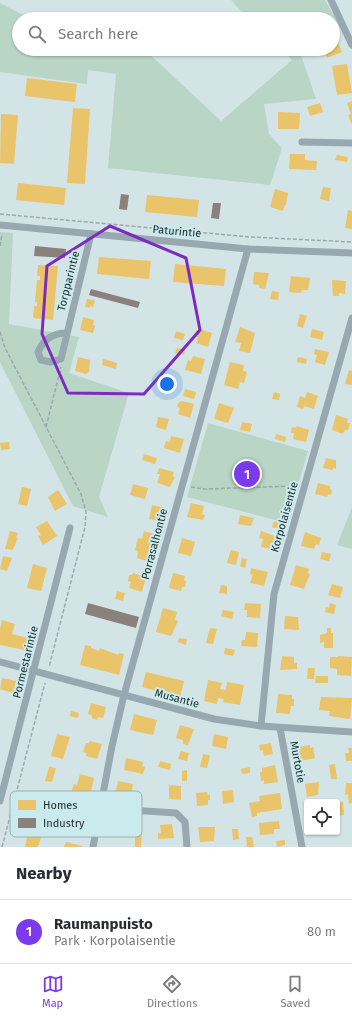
<!DOCTYPE html>
<html lang="en">
<head>
<meta charset="utf-8">
<style>
  :root { --surface:#fff; --page:#f7f7f7; --text:#2b2b33; --muted:#7c7c81; --line:#e1e1e2; --accent:#7c3aed }
  body { margin:0; font-family:"Fira Sans",sans-serif; background:var(--page); color:var(--text) }
  .controls { position:absolute; right:12px; bottom:12px; display:grid; overflow:hidden; border-radius:4px; box-shadow:0 1px 3px #0004 }
  .controls button { width:36px; height:36px; display:grid; place-items:center; padding:0; border:0; border-bottom:1px solid var(--line); background:var(--surface); color:var(--text); font:20px sans-serif }
  .you { position:absolute; left:167px; top:384px; width:14px; height:14px; margin:-10px; border:3px solid #fff; border-radius:50%; background:#1a73e8; box-shadow:0 0 0 6px #1a73e833 }
  .badge { display:grid; place-items:center; width:26px; height:26px; border-radius:50%; background:var(--accent); color:#fff; font-size:13px; font-weight:700 }
  .pin { position:absolute; translate:-50% -50%; border:2px solid #fff; box-shadow:0 1px 4px #0006 }
  .list { margin:0; padding:0; list-style:none }
  h2 { display:flex; justify-content:space-between; align-items:center; height:52px; margin:0; padding:0 16px; font-size:17px }
  h2 small { font-size:13px; font-weight:400; color:var(--muted) }
  .list li { display:grid; grid-template-columns:26px 1fr auto; gap:12px; align-items:center; box-sizing:border-box; height:64px; padding:0 16px; border-top:1px solid var(--line) }
  .list b { display:block; font-size:15px; white-space:nowrap }
  .list p { margin:0; font-size:13px; white-space:nowrap; color:var(--muted) }
  .list em { font-size:13px; font-style:normal; color:var(--muted) }
  .icon { flex:none; width:22px; height:22px; fill:none; stroke:currentColor; stroke-width:2; stroke-linecap:round; stroke-linejoin:round }
  .map { position:relative; flex:none; width:352px; height:847px; overflow:hidden }
  .search { position:absolute; background:var(--surface); box-shadow:0 1px 3px #0004; left:12px; right:12px; top:12px; height:44px; display:flex; align-items:center; gap:10px; box-sizing:border-box; padding:0 14px; border-radius:22px; color:var(--muted); font-size:15px }
  .sheet { height:116px; background:var(--surface) }
  nav { display:flex; justify-content:space-around; align-items:center; box-sizing:border-box; height:56px; border-top:1px solid var(--line); background:var(--surface); font-size:11px; color:var(--muted) }
  nav a { display:grid; justify-items:center; gap:2px }
  nav .on { color:var(--accent) }
  .map>svg:first-child { display:block }
</style>
</head>
<body>
<div class="map">
<svg width="352" height="847" viewBox="0 0 352 847">
  <rect width="100%" height="100%" fill="#d3e4e6"/>
  <g fill="#b8d5c6">
    <path d="M 231,0 L 325,0 L 338,22 L 333,23 L 333,19 L 254,19 L 249,13 L 242,12 Z"/>
    <path d="M 0,3 L 23,15 L 62,16 L 66,19 L 19,19 L 19,49 L 144,49 L 221,121 L 292,60 L 282,49 L 299,49 L 316,99 L 264,104 L 269,134 L 282,148 L 270,185 L 108,168 L 116,74 L 88,70 L 87,84 L 0,72 Z"/>
    <path d="M 0,232 L 13,233 L 9,324 L 79,337 L 69,373 L 129,393 L 99,497 L 108,517 L 73,506 L 0,362 Z"/>
    <path d="M 208,423 L 308,451 L 287,523 L 187,497 Z"/>
    <path d="M 352,507 L 352,549 L 337,545 Z"/>
  </g>
  <g fill="#e9c46a">
    <path d="M 333,30 L 342,52 L 327,58 L 324,49 L 333,49 Z"/>
    <path d="M 347,64 L 352,93 L 337,95 L 332,66 Z"/>
    <path d="M 27,78 L 77,84 L 75,102 L 25,96 Z"/>
    <path d="M 352,101 L 352,125 L 348,115 L 351,114 L 347,103 Z"/>
    <path d="M 320,103 L 323,112 L 310,116 L 307,107 Z"/>
    <path d="M 73,108 L 90,109 L 85,184 L 67,183 Z"/>
    <path d="M 278,112 L 300,113 L 299,129 L 278,129 Z"/>
    <path d="M 1,114 L 18,115 L 14,164 L 0,163 Z"/>
    <path d="M 290,154 L 305,154 L 305,160 L 317,161 L 316,170 L 289,169 Z"/>
    <path d="M 337,155 L 348,157 L 347,162 L 335,160 Z"/>
    <path d="M 18,183 L 66,188 L 64,205 L 16,200 Z"/>
    <path d="M 323,187 L 331,188 L 329,201 L 320,199 Z"/>
    <path d="M 275,189 L 288,193 L 286,205 L 285,205 L 283,211 L 270,207 Z"/>
    <path d="M 147,195 L 199,200 L 197,217 L 145,212 Z"/>
    <path d="M 348,210 L 352,211 L 352,229 L 345,228 Z"/>
    <path d="M 99,257 L 151,261 L 149,279 L 97,274 Z"/>
    <path d="M 175,264 L 226,269 L 224,286 L 173,282 Z"/>
    <path d="M 38,265 L 58,266 L 53,320 L 33,318 L 34,306 L 37,306 L 37,302 L 35,302 L 37,280 L 40,280 L 40,276 L 37,276 Z"/>
    <path d="M 254,272 L 269,273 L 265,289 L 259,288 L 259,285 L 253,284 Z"/>
    <path d="M 291,276 L 310,278 L 308,290 L 302,290 L 301,293 L 289,292 Z"/>
    <path d="M 332,280 L 346,281 L 345,294 L 339,293 L 339,296 L 333,296 Z"/>
    <path d="M 272,291 L 279,292 L 278,300 L 270,299 Z"/>
    <path d="M 87,299 L 95,300 L 93,307 L 90,306 L 90,308 L 85,307 Z"/>
    <path d="M 300,314 L 307,316 L 303,328 L 297,326 Z"/>
    <path d="M 83,317 L 94,320 L 93,325 L 95,326 L 93,333 L 80,330 Z"/>
    <path d="M 240,327 L 255,333 L 250,353 L 239,351 L 241,343 L 235,342 Z"/>
    <path d="M 200,329 L 212,333 L 208,347 L 196,343 L 198,337 L 195,336 L 196,330 L 199,331 Z"/>
    <path d="M 312,329 L 324,332 L 322,340 L 310,337 Z"/>
    <path d="M 176,331 L 185,334 L 183,340 L 174,338 Z"/>
    <path d="M 177,348 L 185,350 L 184,355 L 175,353 Z"/>
    <path d="M 315,349 L 329,352 L 325,365 L 315,362 L 317,355 L 314,354 Z"/>
    <path d="M 193,356 L 205,359 L 201,374 L 185,370 L 188,360 L 191,361 Z"/>
    <path d="M 78,357 L 90,360 L 89,372 L 86,374 L 75,371 Z"/>
    <path d="M 298,357 L 307,359 L 306,364 L 297,362 Z"/>
    <path d="M 103,359 L 117,363 L 116,369 L 102,365 Z"/>
    <path d="M 230,362 L 244,365 L 243,371 L 247,372 L 244,383 L 240,382 L 238,389 L 224,385 Z"/>
    <path d="M 349,370 L 352,371 L 352,385 L 345,384 Z"/>
    <path d="M 185,389 L 196,392 L 194,399 L 183,396 Z"/>
    <path d="M 274,392 L 280,394 L 279,400 L 272,399 Z"/>
    <path d="M 307,392 L 318,396 L 314,409 L 304,406 L 303,409 L 297,407 L 300,396 L 305,398 Z"/>
    <path d="M 182,401 L 194,404 L 190,418 L 178,414 L 180,408 L 177,407 L 179,402 Z"/>
    <path d="M 219,403 L 234,408 L 228,423 L 214,419 Z"/>
    <path d="M 336,415 L 348,419 L 347,423 L 350,423 L 348,430 L 345,430 L 343,434 L 332,430 Z"/>
    <path d="M 158,417 L 169,419 L 166,430 L 156,427 Z"/>
    <path d="M 242,422 L 252,424 L 250,432 L 240,430 Z"/>
    <path d="M 297,426 L 309,430 L 306,442 L 293,439 L 294,433 L 291,433 L 292,427 L 296,428 Z"/>
    <path d="M 276,434 L 286,437 L 285,442 L 275,439 Z"/>
    <path d="M 171,436 L 184,439 L 180,453 L 164,448 L 166,441 L 170,442 Z"/>
    <path d="M 9,442 L 10,449 L 1,450 L 0,443 Z"/>
    <path d="M 144,454 L 157,458 L 155,464 L 142,460 Z"/>
    <path d="M 326,458 L 336,460 L 336,469 L 333,468 L 333,470 L 323,468 Z"/>
    <path d="M 159,468 L 174,472 L 173,477 L 175,477 L 170,487 L 157,483 L 160,474 L 157,474 Z"/>
    <path d="M 318,483 L 330,486 L 330,489 L 332,490 L 331,495 L 328,494 L 327,497 L 315,494 Z"/>
    <path d="M 133,484 L 148,488 L 145,499 L 130,495 Z"/>
    <path d="M 22,487 L 31,489 L 27,506 L 18,504 Z"/>
    <path d="M 58,490 L 67,504 L 55,511 L 48,497 Z"/>
    <path d="M 191,503 L 204,506 L 202,514 L 205,515 L 203,520 L 187,517 Z"/>
    <path d="M 152,505 L 165,508 L 161,522 L 149,519 Z"/>
    <path d="M 240,515 L 254,518 L 251,526 L 238,524 Z"/>
    <path d="M 47,521 L 57,536 L 43,545 L 38,536 L 41,535 L 36,527 Z"/>
    <path d="M 274,521 L 281,523 L 280,529 L 272,527 Z"/>
    <path d="M 10,531 L 18,533 L 16,538 L 18,538 L 13,550 L 5,549 Z"/>
    <path d="M 144,531 L 157,535 L 150,562 L 137,558 L 138,552 L 135,550 L 138,538 L 142,539 Z"/>
    <path d="M 261,531 L 278,537 L 274,550 L 261,547 L 263,539 L 259,538 Z"/>
    <path d="M 305,532 L 321,538 L 319,545 L 316,544 L 314,549 L 301,546 Z"/>
    <path d="M 182,538 L 195,542 L 191,556 L 178,553 Z"/>
    <path d="M 231,550 L 239,552 L 236,565 L 227,563 Z"/>
    <path d="M 322,552 L 331,554 L 329,561 L 320,559 Z"/>
    <path d="M 3,556 L 12,558 L 7,571 L 0,569 Z"/>
    <path d="M 242,558 L 247,559 L 245,568 L 240,566 Z"/>
    <path d="M 33,564 L 47,568 L 41,591 L 27,588 Z"/>
    <path d="M 296,565 L 309,569 L 308,573 L 310,574 L 304,589 L 290,585 Z"/>
    <path d="M 251,568 L 268,572 L 264,586 L 250,583 L 253,575 L 250,574 Z"/>
    <path d="M 133,573 L 146,577 L 142,592 L 129,588 L 131,582 L 128,581 L 129,575 L 132,575 Z"/>
    <path d="M 173,573 L 185,576 L 184,580 L 186,581 L 185,587 L 182,587 L 181,591 L 169,588 Z"/>
    <path d="M 332,584 L 343,587 L 340,598 L 328,595 Z"/>
    <path d="M 221,585 L 227,586 L 227,594 L 219,593 Z"/>
    <path d="M 117,591 L 125,593 L 123,601 L 115,599 Z"/>
    <path d="M 245,603 L 261,604 L 260,618 L 247,617 L 247,610 L 244,610 Z"/>
    <path d="M 330,603 L 336,605 L 334,614 L 325,612 L 326,607 L 329,608 Z"/>
    <path d="M 163,608 L 177,612 L 175,620 L 178,621 L 171,636 L 156,632 Z"/>
    <path d="M 223,610 L 234,612 L 232,619 L 221,616 Z"/>
    <path d="M 285,616 L 298,617 L 299,630 L 284,629 Z"/>
    <path d="M 2,620 L 15,624 L 12,634 L 28,638 L 24,650 L 0,645 L 0,629 Z"/>
    <path d="M 210,628 L 217,629 L 213,644 L 206,643 Z"/>
    <path d="M 327,628 L 331,628 L 331,633 L 333,633 L 333,648 L 324,648 L 324,642 L 320,643 L 320,635 L 327,633 Z"/>
    <path d="M 246,632 L 258,633 L 257,647 L 241,646 L 242,640 L 245,640 Z"/>
    <path d="M 179,638 L 187,639 L 186,645 L 178,642 Z"/>
    <path d="M 85,645 L 91,646 L 91,648 L 99,651 L 100,648 L 118,655 L 119,653 L 124,654 L 119,675 L 80,665 Z"/>
    <path d="M 225,648 L 235,650 L 233,656 L 224,654 Z"/>
    <path d="M 282,656 L 294,657 L 294,663 L 297,663 L 297,669 L 280,670 Z"/>
    <path d="M 338,656 L 352,657 L 351,676 L 337,675 L 337,669 L 330,668 L 330,657 L 338,657 Z"/>
    <path d="M 308,668 L 315,668 L 314,679 L 307,679 Z"/>
    <path d="M 146,672 L 184,681 L 180,697 L 142,687 Z"/>
    <path d="M 316,676 L 328,676 L 328,683 L 315,683 Z"/>
    <path d="M 2,678 L 16,681 L 13,693 L 0,689 Z"/>
    <path d="M 208,680 L 222,683 L 220,689 L 226,690 L 227,682 L 244,685 L 240,705 L 223,702 L 224,699 L 218,698 L 217,704 L 204,701 Z"/>
    <path d="M 278,694 L 292,695 L 292,699 L 294,699 L 294,706 L 291,706 L 290,714 L 276,713 Z"/>
    <path d="M 321,697 L 352,698 L 350,719 L 329,716 L 330,711 L 319,710 Z"/>
    <path d="M 91,703 L 106,707 L 103,718 L 98,717 L 97,720 L 92,718 L 92,715 L 88,714 Z"/>
    <path d="M 71,711 L 79,713 L 78,718 L 70,716 Z"/>
    <path d="M 134,714 L 157,720 L 153,735 L 130,730 Z"/>
    <path d="M 180,725 L 194,729 L 188,745 L 183,744 L 183,740 L 176,738 Z"/>
    <path d="M 57,734 L 70,737 L 63,759 L 51,756 Z"/>
    <path d="M 214,734 L 228,737 L 226,749 L 212,746 Z"/>
    <path d="M 90,741 L 102,744 L 97,759 L 86,756 L 86,753 L 83,752 L 86,743 L 89,743 Z"/>
    <path d="M 271,743 L 273,754 L 264,756 L 263,750 L 260,751 L 259,745 Z"/>
    <path d="M 310,745 L 310,748 L 313,747 L 315,758 L 300,761 L 298,747 Z"/>
    <path d="M 348,748 L 352,748 L 352,761 L 346,761 L 345,753 L 349,753 Z"/>
    <path d="M 181,751 L 189,753 L 187,761 L 178,759 Z"/>
    <path d="M 203,754 L 210,755 L 207,768 L 200,767 Z"/>
    <path d="M 126,758 L 143,762 L 142,766 L 145,767 L 143,774 L 124,770 Z"/>
    <path d="M 160,761 L 171,764 L 170,770 L 158,767 Z"/>
    <path d="M 335,764 L 337,779 L 331,779 L 329,765 Z"/>
    <path d="M 275,765 L 278,782 L 264,784 L 264,780 L 261,781 L 260,772 L 262,772 L 262,768 Z"/>
    <path d="M 49,767 L 56,768 L 52,782 L 45,781 Z"/>
    <path d="M 250,767 L 250,773 L 242,774 L 241,769 Z"/>
    <path d="M 187,770 L 187,781 L 182,781 L 182,771 Z"/>
    <path d="M 80,774 L 94,778 L 89,800 L 74,796 L 74,793 L 71,793 L 74,784 L 77,785 Z"/>
    <path d="M 118,781 L 133,784 L 131,796 L 128,795 L 128,797 L 115,795 Z"/>
    <path d="M 319,782 L 318,795 L 307,797 L 305,784 Z"/>
    <path d="M 346,783 L 352,783 L 352,803 L 349,804 L 348,794 L 345,795 Z"/>
    <path d="M 169,785 L 181,786 L 181,800 L 169,799 Z"/>
    <path d="M 233,790 L 234,802 L 223,804 L 222,791 Z"/>
    <path d="M 207,792 L 208,795 L 210,794 L 210,800 L 208,800 L 208,805 L 197,806 L 196,793 Z"/>
    <path d="M 280,793 L 282,809 L 257,813 L 257,816 L 252,817 L 249,803 L 260,801 L 259,796 Z"/>
    <path d="M 337,802 L 343,802 L 344,815 L 338,816 Z"/>
    <path d="M 279,821 L 280,829 L 274,829 L 274,834 L 260,835 L 259,823 Z"/>
    <path d="M 172,824 L 174,838 L 158,839 L 158,833 L 161,833 L 160,825 Z"/>
    <path d="M 213,827 L 215,826 L 214,841 L 200,842 L 198,827 Z"/>
    <path d="M 29,828 L 43,831 L 38,847 L 25,847 Z"/>
    <path d="M 232,829 L 238,829 L 239,839 L 233,840 Z"/>
    <path d="M 135,832 L 142,832 L 141,847 L 135,847 Z"/>
    <path d="M 246,837 L 252,837 L 254,847 L 247,847 Z"/>
    <path d="M 285,840 L 285,845 L 277,847 L 276,841 Z"/>
    <path d="M 66,842 L 82,846 L 82,847 L 64,847 Z"/>
  </g>
  <g fill="#8a817c">
    <path d="M 121,194 L 129,195 L 127,210 L 119,209 Z"/>
    <path d="M 213,203 L 221,203 L 219,219 L 211,218 Z"/>
    <path d="M 35,246 L 66,249 L 65,258 L 34,256 Z"/>
    <path d="M 91,289 L 140,302 L 138,308 L 89,295 Z"/>
    <path d="M 88,603 L 139,617 L 136,628 L 85,614 Z"/>
  </g>
  <g fill="none" stroke-linecap="round" stroke-linejoin="round">
    <g stroke="#9ba9ae" stroke-width="1.5" stroke-dasharray="4 2" stroke-linecap="butt">
      <path d="M 0,214 L 250,237 L 352,242"/>
      <path d="M 0,246 L 2,234"/>
      <path d="M 0,332 L 5,348 L 81,494 L 86,512 L 85,527 L 49,667"/>
      <path d="M 46,427 L 61,367"/>
      <path d="M 191,487 L 204,489 L 295,486"/>
      <path d="M 2,847 L 45,683"/>
    </g>
    <g stroke="#98a8b0" stroke-width="7">
      <path d="M 331,0 L 352,45"/>
      <path d="M 302,142 L 352,143"/>
      <path d="M 0,225 L 248,249 L 352,253"/>
      <path d="M 67,333 C 53,333 43,340 38,352 L 41,360 L 51,362 L 61,359 L 91,234"/>
      <path d="M 0,662 L 214,719 L 261,726 L 352,732"/>
      <path d="M 261,726 L 274,594 L 352,318"/>
      <path d="M 280,728 L 302,847"/>
      <path d="M 0,801 L 70,528"/>
      <path d="M 100,808 L 176,813 L 185,822 L 187,847"/>
      <path d="M 93,847 L 112,746 L 124,695 L 248,249"/>
    </g>
  </g>
  <path fill="none" stroke="#7b2cbf" stroke-width="3" stroke-linejoin="round" d="M 110,226 L 186,258 L 200,330 L 144,394 L 68,393 L 42,334 L 47,266 Z"/>
  <g text-anchor="middle" stroke-width="4" stroke-linejoin="round" paint-order="stroke">
    <g font-size="11" fill="#222e2f" stroke="#cbeaee">
      <text transform="translate(177 231) rotate(5)" y="4">Paturintie</text>
      <text transform="translate(68 281) rotate(-76)" y="4">Torpparintie</text>
      <text transform="translate(284 517) rotate(-74)" y="4">Korpolaisentie</text>
      <text transform="translate(154 544) rotate(-75)" y="4">Porrasalhontie</text>
      <text transform="translate(25 662) rotate(-76)" y="4">Pormestarintie</text>
      <text transform="translate(177 698) rotate(15)" y="4">Musantie</text>
      <text transform="translate(298 762) rotate(80)" y="4">Murtotie</text>
    </g>
  </g>
  <rect x="10" y="791" width="132" height="46" rx="6" fill="#cbeaee" stroke="#98b2b5" stroke-width="1"/>
  <rect x="18" y="800" width="18" height="10" fill="#e9c46a"/>
  <rect x="18" y="818" width="18" height="10" fill="#8a817c"/>
  <g font-size="11" fill="#222e2f">
    <text x="43" y="809">Homes</text>
    <text x="43" y="827">Industry</text>
  </g>
</svg>
<div class="controls">
<button><svg class="icon" aria-label="locate" viewBox="0 0 24 24"><circle cx="12" cy="12" r="6"/><path d="M12 2v4M12 18v4M2 12h4M18 12h4"/></svg></button>
</div>
<div class="you"></div>
<div class="pin badge" style="left:247px;top:474px">1</div>
<div class="search"><svg class="icon" aria-label="search" viewBox="0 0 24 24"><circle cx="10" cy="10" r="6"/><path d="M15 15l6 6"/></svg>Search here</div>
</div>
<section class="sheet">
<h2>Nearby<small></small></h2>
<ul class="list">
<li><span class="badge">1</span><div><b>Raumanpuisto</b><p>Park · Korpolaisentie</p></div><em>80 m</em></li>
</ul>
</section>
<nav>
<a class="on"><svg class="icon" aria-label="map" viewBox="0 0 24 24"><path d="M3 6l6-2 6 2 6-2v14l-6 2-6-2-6 2zM9 4v14M15 6v14"/></svg>Map</a>
<a><svg class="icon" aria-label="directions" viewBox="0 0 24 24"><path d="M12 3l9 9-9 9-9-9zM9 14v-3h6M13 9l2 2-2 2"/></svg>Directions</a>
<a><svg class="icon" aria-label="saved" viewBox="0 0 24 24"><path d="M7 4h10v16l-5-4-5 4z"/></svg>Saved</a>
</nav>
</body>
</html>
